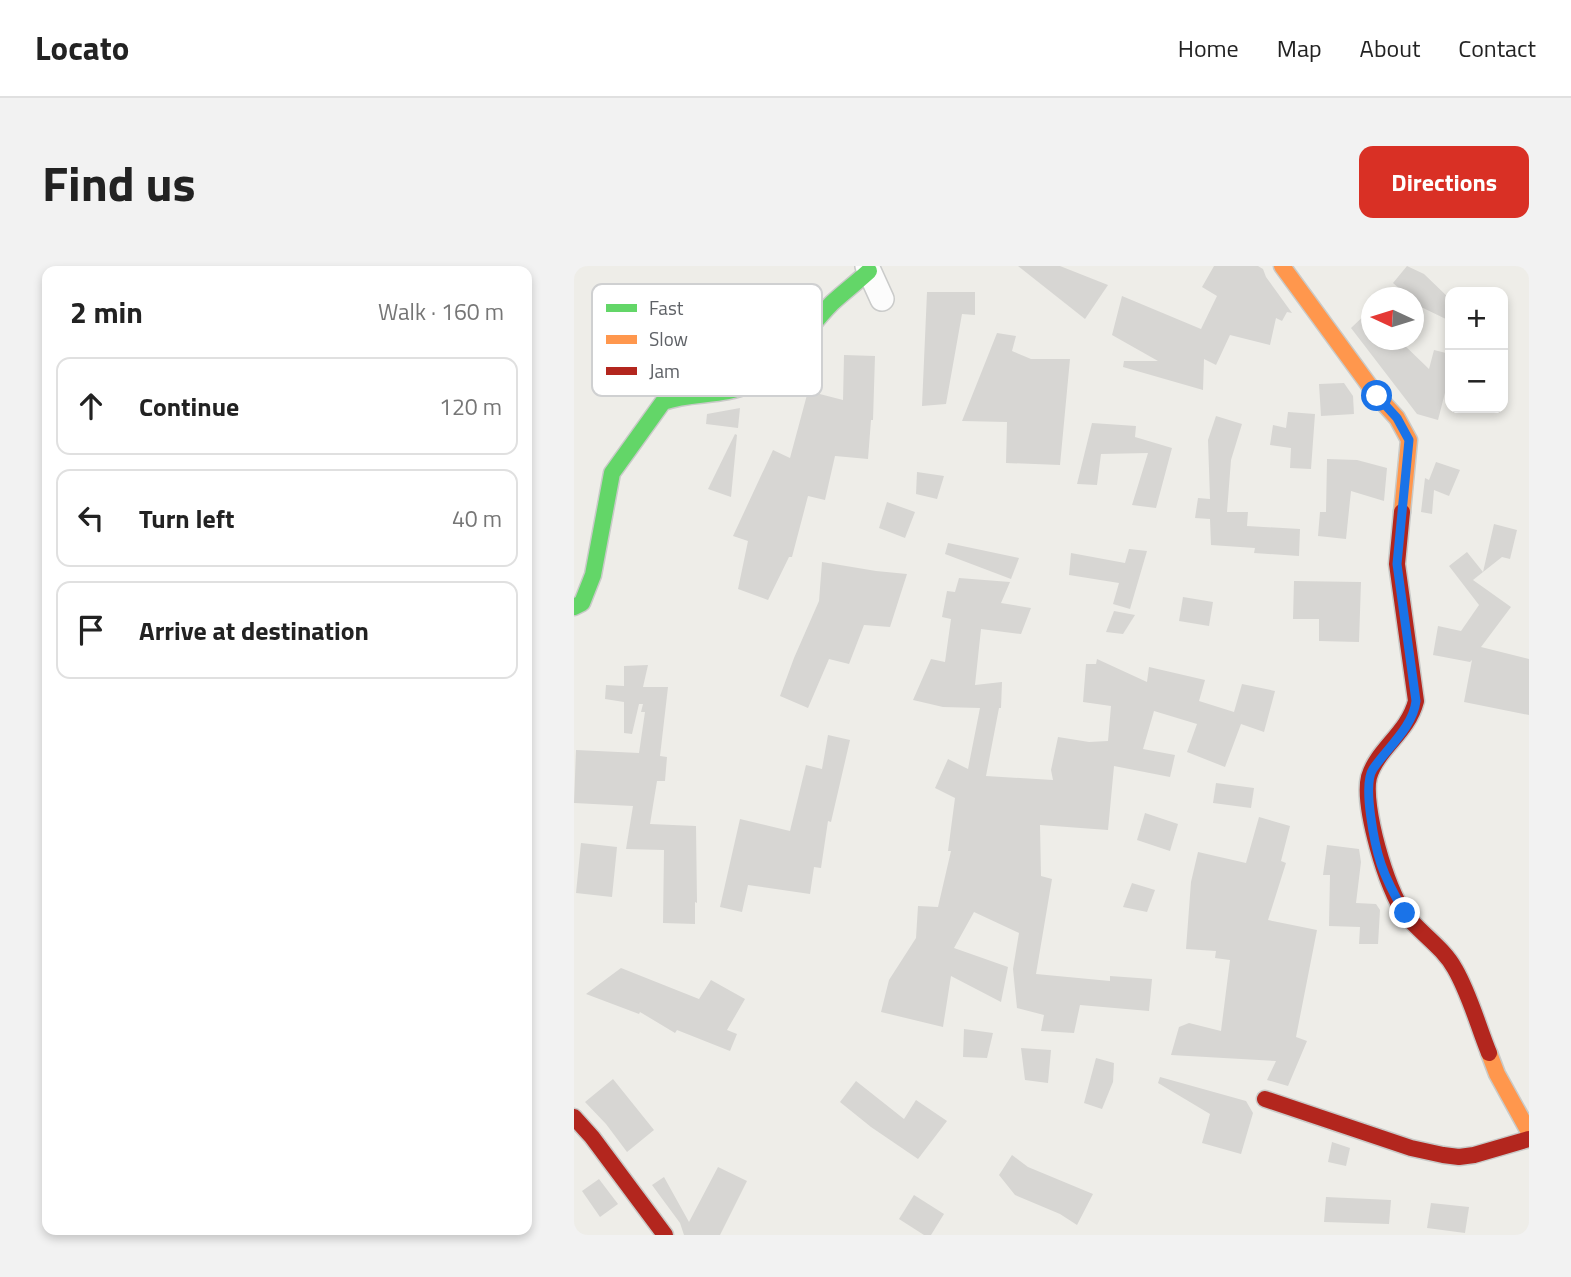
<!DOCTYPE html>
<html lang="en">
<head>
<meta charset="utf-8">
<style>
  :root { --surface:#fff; --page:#f2f2f2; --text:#222; --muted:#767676; --line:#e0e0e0; --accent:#d93025 }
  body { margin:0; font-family:"Titillium Web",sans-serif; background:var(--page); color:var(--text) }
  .controls { position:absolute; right:21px; top:21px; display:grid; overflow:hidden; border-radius:14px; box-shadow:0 4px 10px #0003 }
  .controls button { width:63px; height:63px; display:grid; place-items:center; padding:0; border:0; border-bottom:2px solid var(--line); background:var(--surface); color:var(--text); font:35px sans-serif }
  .compass { position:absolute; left:787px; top:21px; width:63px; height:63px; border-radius:50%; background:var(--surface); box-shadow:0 4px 10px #0003; rotate:274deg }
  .stop { position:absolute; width:21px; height:21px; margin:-16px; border:5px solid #1a73e8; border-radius:50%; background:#fff }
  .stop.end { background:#1a73e8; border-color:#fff; box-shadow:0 2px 7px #0008 }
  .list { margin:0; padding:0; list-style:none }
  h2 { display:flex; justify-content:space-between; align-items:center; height:91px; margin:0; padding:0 28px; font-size:30px }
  h2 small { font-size:23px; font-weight:400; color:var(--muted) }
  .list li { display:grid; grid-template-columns:46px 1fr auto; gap:21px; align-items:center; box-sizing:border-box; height:98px; margin:0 14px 14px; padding:0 14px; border:2px solid var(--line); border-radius:14px }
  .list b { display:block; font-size:26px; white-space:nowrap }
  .list em { font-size:23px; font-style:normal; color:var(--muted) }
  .icon { flex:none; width:38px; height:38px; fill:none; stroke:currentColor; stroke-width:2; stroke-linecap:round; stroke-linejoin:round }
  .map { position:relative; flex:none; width:955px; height:969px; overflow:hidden; border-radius:14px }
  header { display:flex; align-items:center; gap:42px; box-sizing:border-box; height:98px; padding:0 35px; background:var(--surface); border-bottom:2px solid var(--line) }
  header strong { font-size:33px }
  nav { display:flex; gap:38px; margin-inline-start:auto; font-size:24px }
  .intro { display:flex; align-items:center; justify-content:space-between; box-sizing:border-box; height:168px; padding:0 42px }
  h1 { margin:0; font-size:49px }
  .button { padding:18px 32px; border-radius:14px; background:var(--accent); color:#fff; font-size:24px; font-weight:700 }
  main { display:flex; gap:42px; padding:0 42px }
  aside { flex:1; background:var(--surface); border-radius:14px; box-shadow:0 4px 10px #0003 }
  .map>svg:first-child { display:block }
</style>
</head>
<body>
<header>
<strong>Locato</strong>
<nav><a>Home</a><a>Map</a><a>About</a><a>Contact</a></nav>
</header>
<div class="intro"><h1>Find us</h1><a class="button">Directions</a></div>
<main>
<aside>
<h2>2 min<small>Walk · 160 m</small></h2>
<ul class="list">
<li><svg class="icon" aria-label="ahead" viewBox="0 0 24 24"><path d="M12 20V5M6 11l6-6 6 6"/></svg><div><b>Continue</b></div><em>120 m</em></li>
<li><svg class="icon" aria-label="left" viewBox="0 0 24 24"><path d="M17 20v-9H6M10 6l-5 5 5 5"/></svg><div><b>Turn left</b></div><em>40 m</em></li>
<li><svg class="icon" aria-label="arrive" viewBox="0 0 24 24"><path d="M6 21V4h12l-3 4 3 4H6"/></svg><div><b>Arrive at destination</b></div></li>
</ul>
</aside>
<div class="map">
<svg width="955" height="969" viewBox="0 0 955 969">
  <rect width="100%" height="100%" fill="#eeede8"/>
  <g fill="#d7d6d3">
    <path d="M 444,0 L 486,0 L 534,19 L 511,53 Z"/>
    <path d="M 640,0 L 684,0 L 689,3 L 692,11 L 718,47 L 713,46 L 708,55 L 702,52 L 696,79 L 656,69 L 642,99 L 630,93 L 629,124 L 549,101 L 550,95 L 584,95 L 538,69 L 548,30 L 627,63 L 643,30 L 628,21 Z"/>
    <path d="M 833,0 L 850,8 L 876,33 L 876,55 L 847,41 L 839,35 L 839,32 L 836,32 L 819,17 Z"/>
    <path d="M 353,26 L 401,26 L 401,49 L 388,48 L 372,138 L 348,140 Z"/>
    <path d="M 797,43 L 797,74 L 825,74 L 855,103 L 860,84 L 876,88 L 876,120 L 873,119 L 864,154 L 843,148 L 777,62 Z"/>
    <path d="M 423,67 L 442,70 L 438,85 L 457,93 L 496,93 L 486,199 L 432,197 L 433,156 L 388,155 Z"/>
    <path d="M 270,89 L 301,90 L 299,154 L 297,154 L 294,193 L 261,190 L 251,234 L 234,230 L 218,291 L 215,291 L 194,334 L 164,323 L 174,275 L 159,270 L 199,184 L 216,192 L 234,125 L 269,134 Z"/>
    <path d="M 770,117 L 779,130 L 780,148 L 747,150 L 745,118 Z"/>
    <path d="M 166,142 L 164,162 L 132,158 L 133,148 Z"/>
    <path d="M 714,146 L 741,148 L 737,203 L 716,202 L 717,182 L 696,179 L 699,159 L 712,162 Z"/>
    <path d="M 642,150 L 668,158 L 657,194 L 653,246 L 674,246 L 673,260 L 726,263 L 725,290 L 680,287 L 681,282 L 637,279 L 636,253 L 621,252 L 624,232 L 636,233 L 634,174 Z"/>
    <path d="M 518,157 L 562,160 L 561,171 L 598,182 L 582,242 L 558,239 L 574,187 L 527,188 L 523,219 L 503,218 Z"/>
    <path d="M 161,168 L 163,169 L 157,231 L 134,223 Z"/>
    <path d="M 753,193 L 783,194 L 813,202 L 810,235 L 777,225 L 772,273 L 744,270 L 746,246 L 752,246 Z"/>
    <path d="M 862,196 L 886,204 L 875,230 L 860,224 L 858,248 L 847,246 L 851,212 L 855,214 Z"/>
    <path d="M 343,206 L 370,210 L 363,233 L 342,228 Z"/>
    <path d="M 313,236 L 341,246 L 331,272 L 305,262 Z"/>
    <path d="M 920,258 L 943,264 L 936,293 L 928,291 L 909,306 Z"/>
    <path d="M 374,277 L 445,292 L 437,313 L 371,288 Z"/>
    <path d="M 555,283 L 573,285 L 556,343 L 539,338 L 545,317 L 495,309 L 497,287 L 551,297 Z"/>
    <path d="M 893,286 L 909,306 L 899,314 L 937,341 L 907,381 L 955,393 L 955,449 L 890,436 L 898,394 L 896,396 L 859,389 L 864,360 L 887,365 L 905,339 L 875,300 Z"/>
    <path d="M 248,296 L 302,305 L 333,308 L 316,361 L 290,359 L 275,398 L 255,393 L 234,442 L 206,430 L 220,392 L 245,335 Z"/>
    <path d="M 385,312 L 436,316 L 427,337 L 457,342 L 447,368 L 407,363 L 401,419 L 428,416 L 427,442 L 425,442 L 412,510 L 479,514 L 477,504 L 484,471 L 515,476 L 534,475 L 537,440 L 509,436 L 512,398 L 522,398 L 523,393 L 573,416 L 575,401 L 631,414 L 625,435 L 660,446 L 668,418 L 701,425 L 690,466 L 667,458 L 651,501 L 613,486 L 623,458 L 580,445 L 569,483 L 601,489 L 596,511 L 540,500 L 534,564 L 466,559 L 467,610 L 478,613 L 462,708 L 536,715 L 536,710 L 578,713 L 575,745 L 506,739 L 500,767 L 467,765 L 470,749 L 443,742 L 439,703 L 445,667 L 400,646 L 380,682 L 434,701 L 427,736 L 377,710 L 369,761 L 307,746 L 315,714 L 342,672 L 344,640 L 364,641 L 377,585 L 374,585 L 381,532 L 361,522 L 374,493 L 394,503 L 406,442 L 369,441 L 339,434 L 357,393 L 371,396 L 377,353 L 368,351 L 373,325 L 381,326 Z"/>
    <path d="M 720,315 L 787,316 L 785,376 L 745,375 L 745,353 L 719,353 Z"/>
    <path d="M 609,331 L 639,336 L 635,360 L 605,355 Z"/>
    <path d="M 540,345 L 561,349 L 549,368 L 532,366 Z"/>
    <path d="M 74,399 L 69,421 L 94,421 L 86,490 L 93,491 L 91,515 L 83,515 L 76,558 L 122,560 L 123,637 L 121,636 L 121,658 L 89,657 L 90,584 L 52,583 L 59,540 L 0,537 L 2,484 L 65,487 L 71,446 L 67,446 L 69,438 L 65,438 L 58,468 L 50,467 L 50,436 L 31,433 L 32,419 L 50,420 L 50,400 Z"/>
    <path d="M 254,469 L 276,474 L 257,556 L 254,555 L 247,602 L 240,601 L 236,628 L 174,619 L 168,646 L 146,641 L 166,553 L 216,565 L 232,499 L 248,503 Z"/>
    <path d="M 642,517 L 680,522 L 677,542 L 639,537 Z"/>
    <path d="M 571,547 L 604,558 L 596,585 L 563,574 Z"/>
    <path d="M 685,551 L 716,560 L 707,595 L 712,597 L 694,654 L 743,664 L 722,771 L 733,775 L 714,820 L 693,814 L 702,795 L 597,789 L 605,761 L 615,757 L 647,765 L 656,694 L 641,692 L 642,685 L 612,683 L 617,616 L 624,586 L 672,597 Z"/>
    <path d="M 7,577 L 43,581 L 38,631 L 2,627 Z"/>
    <path d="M 753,579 L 785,583 L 787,596 L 782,637 L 802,638 L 806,644 L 804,678 L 785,678 L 786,661 L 755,660 L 756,609 L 749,609 Z"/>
    <path d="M 558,617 L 581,624 L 573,646 L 549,641 Z"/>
    <path d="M 47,702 L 125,733 L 137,714 L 171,733 L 153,764 L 163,768 L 156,785 L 103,764 L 101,767 L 66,746 L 65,748 L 12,728 Z"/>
    <path d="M 390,763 L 419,767 L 413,792 L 389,791 Z"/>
    <path d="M 447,782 L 477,784 L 474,817 L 451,814 Z"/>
    <path d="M 522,792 L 540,797 L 539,816 L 528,843 L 510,837 Z"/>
    <path d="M 586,811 L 672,835 L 679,847 L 667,888 L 628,877 L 636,848 L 584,817 Z"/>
    <path d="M 39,813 L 80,864 L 53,886 L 32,858 L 11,836 Z"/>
    <path d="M 282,815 L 330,853 L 342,834 L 373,855 L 344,893 L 297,861 L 266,836 Z"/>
    <path d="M 758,876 L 776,882 L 772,900 L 754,896 Z"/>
    <path d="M 438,889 L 454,901 L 519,928 L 503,959 L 486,948 L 441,929 L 425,909 Z"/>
    <path d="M 144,901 L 173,915 L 146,969 L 110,969 L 106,957 L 78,919 L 90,911 L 115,956 Z"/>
    <path d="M 25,913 L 44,938 L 26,951 L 8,925 Z"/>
    <path d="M 340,929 L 370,948 L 357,969 L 350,969 L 325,953 Z"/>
    <path d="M 752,931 L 817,934 L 815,958 L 750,956 Z"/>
    <path d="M 857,937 L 895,941 L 891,967 L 853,962 Z"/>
  </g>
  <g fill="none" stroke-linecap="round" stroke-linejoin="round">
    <g stroke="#cacbca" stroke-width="26">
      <path id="street" d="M 293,0 L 308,33"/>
    </g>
    <g stroke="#c9cac8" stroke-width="19">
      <path id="fast" d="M 0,341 L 8,337 L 19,309 L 38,207 L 89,136 C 119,125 149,132 178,117 C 212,99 232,63 258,37 C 270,26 283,16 295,5"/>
    </g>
    <g stroke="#c9cac8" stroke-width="19">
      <g id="slow">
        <path d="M 708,0 L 803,130 L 823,152 L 835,174 L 828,246"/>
        <path d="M 915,787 L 923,808 L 955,866"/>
      </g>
    </g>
    <g stroke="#c9cac8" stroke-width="19">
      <g id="jam">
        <path d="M 828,246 L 823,298 L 842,435 C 834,467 803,483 795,511 C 788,539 813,625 831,648 C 846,667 869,681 881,703 C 896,729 904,760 915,787"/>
        <path d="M 691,833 L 837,882 L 869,889 L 885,891 L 900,889 L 955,873"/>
        <path d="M 0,851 L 18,871 L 91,969"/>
      </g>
    </g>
    <use href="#street" stroke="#fcfcfc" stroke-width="23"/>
    <use href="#fast" stroke="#63d668" stroke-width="16"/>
    <use href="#slow" stroke="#ff974d" stroke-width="16"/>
    <use href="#jam" stroke="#b3261e" stroke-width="16"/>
  </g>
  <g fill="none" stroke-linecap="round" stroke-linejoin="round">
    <path stroke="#1a73e8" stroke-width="9" d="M 803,130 L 823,152 L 835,174 L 823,298 L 842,435 C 839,461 813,482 799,503 C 788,519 801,580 807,598 C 813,616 822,632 831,647"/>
  </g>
  <rect x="18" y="18" width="230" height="112" rx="10" fill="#fff" stroke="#cfd0d1" stroke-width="2"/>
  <rect x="32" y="38" width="31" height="8" fill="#63d668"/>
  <rect x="32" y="69" width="31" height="9" fill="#ff974d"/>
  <rect x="32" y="101" width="31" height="8" fill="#b3261e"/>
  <g font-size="19" fill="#5e6166">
    <text x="75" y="49">Fast</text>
    <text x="75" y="80">Slow</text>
    <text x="75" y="112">Jam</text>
  </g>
</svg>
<div class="controls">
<button>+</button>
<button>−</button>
</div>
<svg class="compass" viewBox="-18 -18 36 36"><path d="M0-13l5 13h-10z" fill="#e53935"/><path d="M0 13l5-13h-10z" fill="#767676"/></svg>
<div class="stop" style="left:803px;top:130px"></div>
<div class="stop end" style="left:831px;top:647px"></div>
</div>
</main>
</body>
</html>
